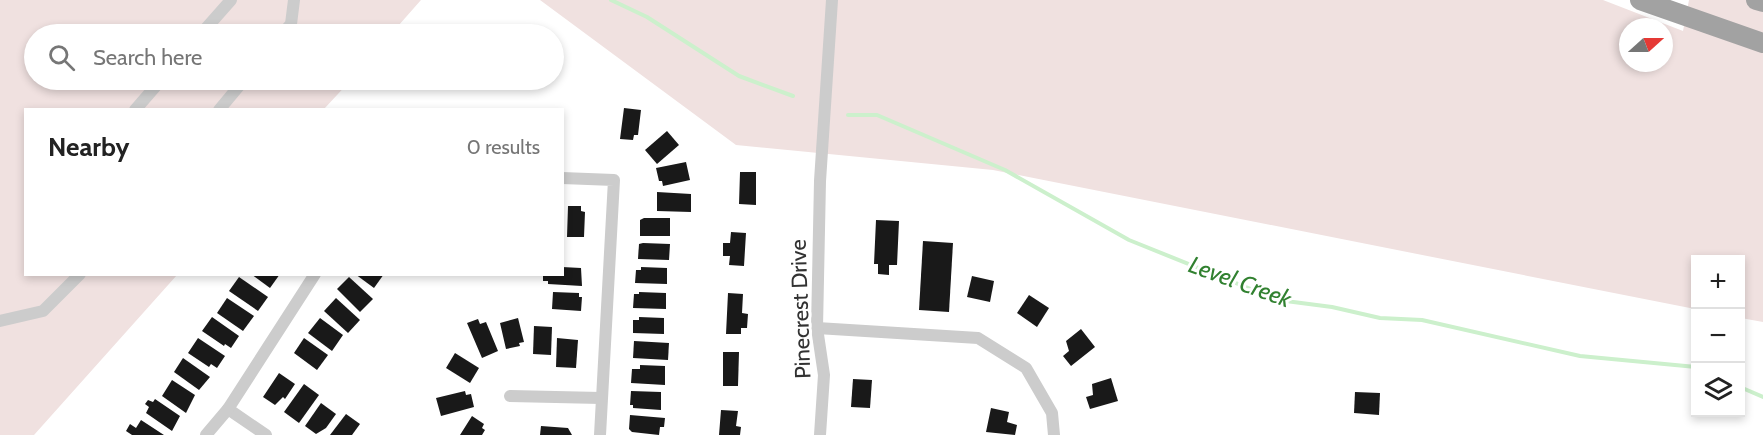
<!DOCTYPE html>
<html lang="en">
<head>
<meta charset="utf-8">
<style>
  :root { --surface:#fff; --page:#f6f6f6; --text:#222; --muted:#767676; --line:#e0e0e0 }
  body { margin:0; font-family:Cabin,sans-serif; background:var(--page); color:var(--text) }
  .controls { position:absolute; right:18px; bottom:18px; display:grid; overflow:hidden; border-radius:0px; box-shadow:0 3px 9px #0003 }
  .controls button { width:54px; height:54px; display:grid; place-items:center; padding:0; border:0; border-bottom:2px solid var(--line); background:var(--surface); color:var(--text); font:30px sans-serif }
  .compass { position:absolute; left:1619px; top:18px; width:54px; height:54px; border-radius:50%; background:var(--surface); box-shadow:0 3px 9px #0003; rotate:69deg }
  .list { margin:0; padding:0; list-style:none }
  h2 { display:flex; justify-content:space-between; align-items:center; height:78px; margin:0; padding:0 24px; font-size:26px }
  h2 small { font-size:20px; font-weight:400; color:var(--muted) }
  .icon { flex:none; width:33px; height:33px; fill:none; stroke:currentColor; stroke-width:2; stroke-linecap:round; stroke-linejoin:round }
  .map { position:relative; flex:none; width:1763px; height:435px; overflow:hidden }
  .search { position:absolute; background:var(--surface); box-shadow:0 3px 9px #0003; left:24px; top:24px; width:540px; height:66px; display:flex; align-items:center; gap:15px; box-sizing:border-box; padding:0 21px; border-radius:33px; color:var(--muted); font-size:22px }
  .panel { position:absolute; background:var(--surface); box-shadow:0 3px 9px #0003; left:24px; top:108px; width:540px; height:168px; border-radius:0px }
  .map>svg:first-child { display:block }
</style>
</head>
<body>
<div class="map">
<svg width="1763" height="435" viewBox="0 0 1763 435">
  <rect width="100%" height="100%" fill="#fff"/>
  <g fill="#f0e1e0" fill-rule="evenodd">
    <path d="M 0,0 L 421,0 L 391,34 L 34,34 L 34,80 L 351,80 L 324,109 L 26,110 L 26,274 L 177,275 L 34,435 L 0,435 Z"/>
    <path d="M 540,0 L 1603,0 L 1683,31 L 1689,0 L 1763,0 L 1763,322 L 1741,318 L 1740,260 L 1696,260 L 1695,309 L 993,170 L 736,145 ZM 1628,27 L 1664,27 L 1664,63 L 1628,63 Z"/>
  </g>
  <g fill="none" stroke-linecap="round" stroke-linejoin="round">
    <g stroke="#ccf0cc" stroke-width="4">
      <path d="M 611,0 L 647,17 L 739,76 L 793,96"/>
      <path d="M 848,115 L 877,115 L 1005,170 L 1129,240 L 1278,300 L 1332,307 L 1380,318 L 1422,320 L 1580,356 L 1696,367"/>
      <path d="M 1740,387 L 1763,397"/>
    </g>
  </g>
  <g fill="#191919">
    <path d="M 624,108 L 641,110 L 638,135 L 634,135 L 633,140 L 620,139 Z"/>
    <path d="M 667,131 L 679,145 L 657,164 L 645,150 Z"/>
    <path d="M 686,162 L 690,180 L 663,186 L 662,181 L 659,181 L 656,168 Z"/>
    <path d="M 740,172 L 756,172 L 756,205 L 739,204 Z"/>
    <path d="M 657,192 L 691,194 L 691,212 L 657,211 Z"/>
    <path d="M 568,206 L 581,206 L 581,211 L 585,212 L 584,237 L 567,237 Z"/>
    <path d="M 644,218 L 670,218 L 670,236 L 640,236 L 640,220 Z"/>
    <path d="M 876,220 L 899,221 L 897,265 L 889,265 L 889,275 L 878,274 L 878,264 L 874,264 Z"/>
    <path d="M 731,232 L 746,233 L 744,266 L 729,265 L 730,256 L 723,256 L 723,243 L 730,243 Z"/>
    <path d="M 923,241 L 953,243 L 949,312 L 919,310 Z"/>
    <path d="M 643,243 L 670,244 L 669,260 L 638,259 L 639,244 Z"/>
    <path d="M 562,267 L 581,268 L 582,286 L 548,284 L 548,281 L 543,281 L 543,274 L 562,274 Z"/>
    <path d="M 641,267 L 667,268 L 667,284 L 635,283 L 636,270 L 641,270 Z"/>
    <path d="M 251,274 L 280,274 L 270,288 Z"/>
    <path d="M 355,274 L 384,274 L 374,288 Z"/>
    <path d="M 972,276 L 994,281 L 990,302 L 967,297 Z"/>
    <path d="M 239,277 L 268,297 L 258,311 L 229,291 Z"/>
    <path d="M 349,277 L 373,299 L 360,312 L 337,289 Z"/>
    <path d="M 553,292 L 579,293 L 579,297 L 582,297 L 581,311 L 552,309 Z"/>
    <path d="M 639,292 L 666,293 L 666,309 L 633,308 L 634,294 L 639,294 Z"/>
    <path d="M 728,293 L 743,294 L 742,313 L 748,314 L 747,328 L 741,328 L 741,334 L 726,334 Z"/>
    <path d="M 1029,295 L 1049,308 L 1037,327 L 1017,313 Z"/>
    <path d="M 227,298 L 254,316 L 243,331 L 217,313 Z"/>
    <path d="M 336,298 L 360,320 L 348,333 L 324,311 Z"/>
    <path d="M 212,317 L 239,336 L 231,348 L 225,344 L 224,346 L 202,331 Z"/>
    <path d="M 639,317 L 664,318 L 664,334 L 633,333 L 633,320 L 639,320 Z"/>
    <path d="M 320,318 L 343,335 L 332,351 L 308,333 Z"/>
    <path d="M 518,318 L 524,342 L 519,343 L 520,346 L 506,349 L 500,323 Z"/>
    <path d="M 478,319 L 480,324 L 486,322 L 498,351 L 482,358 L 467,323 Z"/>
    <path d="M 534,326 L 552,327 L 551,355 L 533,354 Z"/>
    <path d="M 1081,329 L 1095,347 L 1071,366 L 1063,356 L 1069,351 L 1066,341 Z"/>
    <path d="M 198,338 L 225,356 L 217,368 L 211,364 L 209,367 L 188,353 Z"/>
    <path d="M 304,338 L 328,355 L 317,370 L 294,353 Z"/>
    <path d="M 557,338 L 578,340 L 576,368 L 556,367 Z"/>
    <path d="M 634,341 L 669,343 L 668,360 L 633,358 Z"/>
    <path d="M 723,352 L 739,352 L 738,386 L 723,386 Z"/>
    <path d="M 455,353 L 479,368 L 470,383 L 446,368 Z"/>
    <path d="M 183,358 L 210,377 L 199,390 L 174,372 Z"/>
    <path d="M 640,365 L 665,366 L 665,385 L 631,383 L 632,369 L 640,369 Z"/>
    <path d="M 279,373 L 295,384 L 285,399 L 283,397 L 275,405 L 263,397 Z"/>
    <path d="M 1111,378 L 1118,401 L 1090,409 L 1086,397 L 1093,395 L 1092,384 Z"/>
    <path d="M 853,379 L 872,380 L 870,408 L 851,407 Z"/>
    <path d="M 172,380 L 195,395 L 186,413 L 162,396 Z"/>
    <path d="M 304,384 L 319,395 L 299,423 L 284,412 Z"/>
    <path d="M 465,391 L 466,395 L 471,394 L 474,407 L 441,416 L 436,398 Z"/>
    <path d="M 631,391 L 661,392 L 661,410 L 633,408 L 633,405 L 630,405 Z"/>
    <path d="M 1355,392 L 1380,393 L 1379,415 L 1354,413 Z"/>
    <path d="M 155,399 L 180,416 L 172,431 L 146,413 L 149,407 L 145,404 L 148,400 L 153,402 Z"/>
    <path d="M 321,403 L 336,414 L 326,428 L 316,434 L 305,426 Z"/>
    <path d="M 991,408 L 1009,412 L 1007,422 L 1017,425 L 1015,435 L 986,432 Z"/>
    <path d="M 721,410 L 738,411 L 736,426 L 741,427 L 740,435 L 719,435 Z"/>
    <path d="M 346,414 L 360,424 L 352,435 L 330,435 Z"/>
    <path d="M 630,415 L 665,418 L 664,427 L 660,427 L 659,435 L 632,432 L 629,429 Z"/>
    <path d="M 472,416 L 484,424 L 482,428 L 485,430 L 482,435 L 460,435 Z"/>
    <path d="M 141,420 L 164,435 L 132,435 L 126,431 L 130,424 L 136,428 Z"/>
    <path d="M 541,426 L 568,428 L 572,435 L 540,435 Z"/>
  </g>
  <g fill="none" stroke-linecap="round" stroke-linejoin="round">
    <g stroke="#ccc" stroke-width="12">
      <path d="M 201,34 L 231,0"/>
      <path d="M 282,34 L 291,24 L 294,0"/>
      <path d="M 135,110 L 161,80"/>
      <path d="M 219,110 L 244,80"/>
      <path d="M 562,178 L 614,180 L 600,435"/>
      <path d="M 0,321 L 43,311 L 80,274"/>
      <path d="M 817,328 L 978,338 L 1026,368 L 1052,413 L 1054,435"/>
      <path d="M 510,396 L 601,398"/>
      <path d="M 228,409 L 266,435"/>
      <path d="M 206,435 L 228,409 L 315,274"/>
      <path d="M 820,435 L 824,375 L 817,328 L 820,181 L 832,0"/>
    </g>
    <g stroke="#a2a2a2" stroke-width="20">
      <path d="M 1640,0 L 1763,43"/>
      <path d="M 1756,0 L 1763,2"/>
    </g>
  </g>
  <g text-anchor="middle" stroke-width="6" stroke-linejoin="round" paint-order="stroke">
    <g font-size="22" fill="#323232" stroke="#fff">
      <text transform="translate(800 309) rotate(-92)" y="8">Pinecrest Drive</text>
    </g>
    <g font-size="24" font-style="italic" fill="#318130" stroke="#fff">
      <text transform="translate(1240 282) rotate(20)" y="8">Level Creek</text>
    </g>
  </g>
</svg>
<div class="controls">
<button>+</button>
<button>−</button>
<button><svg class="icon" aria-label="layers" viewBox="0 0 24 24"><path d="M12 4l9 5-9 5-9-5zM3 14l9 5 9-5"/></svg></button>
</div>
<svg class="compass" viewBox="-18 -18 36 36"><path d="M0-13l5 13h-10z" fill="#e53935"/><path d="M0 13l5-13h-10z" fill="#767676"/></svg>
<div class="search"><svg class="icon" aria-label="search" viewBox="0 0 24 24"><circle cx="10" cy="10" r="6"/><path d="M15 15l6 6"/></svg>Search here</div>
<section class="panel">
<h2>Nearby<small>0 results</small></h2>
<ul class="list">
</ul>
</section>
</div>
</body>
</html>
